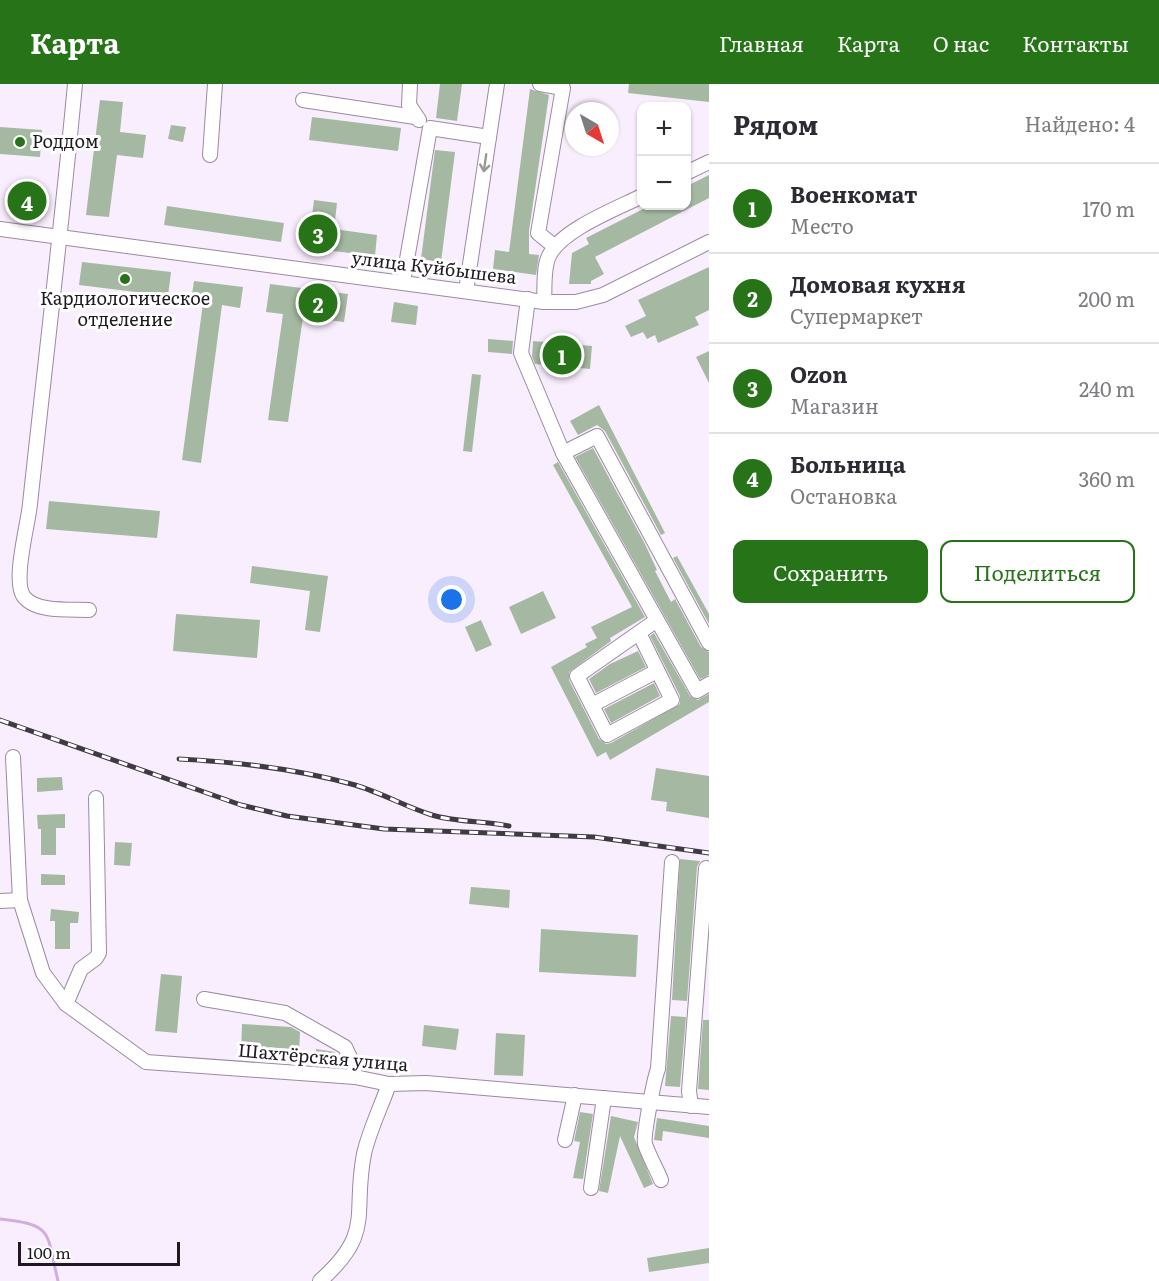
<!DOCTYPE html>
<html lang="ru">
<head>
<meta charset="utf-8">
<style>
  :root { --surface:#fff; --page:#f7f7f7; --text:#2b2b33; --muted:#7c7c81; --line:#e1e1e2; --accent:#267318 }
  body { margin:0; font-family:Literata,serif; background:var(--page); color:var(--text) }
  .controls { position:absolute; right:18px; top:18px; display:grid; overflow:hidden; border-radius:12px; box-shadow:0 2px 4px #0004 }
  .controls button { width:54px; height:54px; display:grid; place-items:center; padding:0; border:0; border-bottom:2px solid var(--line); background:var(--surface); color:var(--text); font:30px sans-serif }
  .compass { position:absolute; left:565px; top:18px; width:54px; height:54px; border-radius:50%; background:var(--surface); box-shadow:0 2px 4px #0004; rotate:141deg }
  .scale { position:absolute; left:18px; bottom:15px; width:162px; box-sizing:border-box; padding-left:6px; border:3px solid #1f1922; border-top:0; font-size:16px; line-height:21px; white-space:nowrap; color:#1f1922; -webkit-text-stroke:4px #fff; paint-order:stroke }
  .you { position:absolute; left:452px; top:516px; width:21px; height:21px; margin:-15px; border:4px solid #fff; border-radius:50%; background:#1a73e8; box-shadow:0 0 0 9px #1a73e833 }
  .badge { display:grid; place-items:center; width:39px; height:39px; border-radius:50%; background:var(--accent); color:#fff; font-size:20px; font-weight:700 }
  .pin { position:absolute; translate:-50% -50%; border:3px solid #fff; box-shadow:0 2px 6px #0006 }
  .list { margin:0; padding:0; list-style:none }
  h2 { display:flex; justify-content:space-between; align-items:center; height:78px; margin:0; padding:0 24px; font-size:26px }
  h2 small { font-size:20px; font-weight:400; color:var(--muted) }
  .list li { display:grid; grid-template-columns:39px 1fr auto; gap:18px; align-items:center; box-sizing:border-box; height:90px; padding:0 24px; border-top:2px solid var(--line) }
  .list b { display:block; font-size:22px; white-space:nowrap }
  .list p { margin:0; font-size:20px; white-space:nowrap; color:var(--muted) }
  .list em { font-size:20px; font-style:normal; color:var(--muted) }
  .actions { display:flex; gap:12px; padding:18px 24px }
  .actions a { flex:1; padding:14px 0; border:2px solid var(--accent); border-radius:12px; text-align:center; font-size:21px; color:var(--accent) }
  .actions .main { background:var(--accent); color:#fff }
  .map { position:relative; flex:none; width:709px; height:1197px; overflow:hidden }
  header { display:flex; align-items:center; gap:36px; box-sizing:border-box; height:84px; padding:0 30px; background:var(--accent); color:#fff }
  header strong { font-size:28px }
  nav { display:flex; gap:33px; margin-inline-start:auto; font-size:21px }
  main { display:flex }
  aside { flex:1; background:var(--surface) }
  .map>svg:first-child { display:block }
</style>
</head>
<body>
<header>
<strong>Карта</strong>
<nav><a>Главная</a><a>Карта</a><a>О нас</a><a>Контакты</a></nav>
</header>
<main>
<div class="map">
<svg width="709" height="1197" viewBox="0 0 709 1197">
  <rect width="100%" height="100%" fill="#f9eefd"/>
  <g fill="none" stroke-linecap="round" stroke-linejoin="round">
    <path stroke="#d2aedf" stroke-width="3" d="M 0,1135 C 55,1141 46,1148 58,1197"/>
  </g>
  <g fill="#a5b9a2">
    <path d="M 440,0 L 462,0 L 457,37 L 436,34 Z"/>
    <path d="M 629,0 L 709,0 L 709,18 L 628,9 Z"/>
    <path d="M 530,5 L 549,11 L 529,147 L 529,170 L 539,171 L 536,191 L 493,185 L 495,166 L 509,168 Z"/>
    <path d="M 100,16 L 123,18 L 120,48 L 146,51 L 143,74 L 117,71 L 109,133 L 86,131 Z"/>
    <path d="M 312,33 L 401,44 L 398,67 L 309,56 Z"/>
    <path d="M 171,41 L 186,43 L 183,58 L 168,55 Z"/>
    <path d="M 0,43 L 42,46 L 40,73 L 0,70 Z"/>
    <path d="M 435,66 L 455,68 L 441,178 L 421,175 Z"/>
    <path d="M 709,91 L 709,114 L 595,173 L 604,190 L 591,197 L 591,200 L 569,200 L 572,169 L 589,160 L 586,154 L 649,122 L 687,122 L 687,102 Z"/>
    <path d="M 314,116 L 337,119 L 334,145 L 377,151 L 375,172 L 308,164 Z"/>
    <path d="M 167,122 L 284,139 L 281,158 L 164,141 Z"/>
    <path d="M 82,178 L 171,188 L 168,212 L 79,201 Z"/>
    <path d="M 709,183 L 709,226 L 695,233 L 699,241 L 658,259 L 655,251 L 647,255 L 643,248 L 631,253 L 625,242 L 646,232 L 638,216 Z"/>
    <path d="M 194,197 L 243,203 L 240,224 L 222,221 L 201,379 L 182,376 L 203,219 L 191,217 Z"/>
    <path d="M 270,200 L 348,210 L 344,238 L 303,233 L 288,338 L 268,336 L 283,230 L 266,228 Z"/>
    <path d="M 394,218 L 418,222 L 416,241 L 391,238 Z"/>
    <path d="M 488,255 L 513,257 L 512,270 L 488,268 Z"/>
    <path d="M 533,257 L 592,262 L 590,285 L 535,280 L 532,273 Z"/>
    <path d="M 709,267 L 709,299 L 696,273 Z"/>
    <path d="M 472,290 L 481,291 L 472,368 L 463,367 Z"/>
    <path d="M 599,321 L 665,449 L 661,451 L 605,347 L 597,341 L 578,351 L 570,337 Z"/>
    <path d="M 593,364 L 645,460 L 657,486 L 655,487 L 671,518 L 675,515 L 701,563 L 709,568 L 709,591 L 700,595 L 575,373 Z"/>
    <path d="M 558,378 L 645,533 L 610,554 L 611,557 L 569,588 L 569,596 L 599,655 L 606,660 L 611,659 L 680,620 L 680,612 L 650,552 L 654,549 L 690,612 L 698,616 L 709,610 L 709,618 L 610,676 L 606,668 L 597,673 L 551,583 L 587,563 L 585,560 L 597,554 L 591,543 L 632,523 L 553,381 Z"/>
    <path d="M 49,417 L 160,427 L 157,454 L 46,445 Z"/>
    <path d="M 677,472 L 709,530 L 709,540 L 673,474 Z"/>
    <path d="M 252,482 L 328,492 L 320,548 L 305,546 L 310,507 L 250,499 Z"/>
    <path d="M 543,507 L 556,534 L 521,550 L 509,523 Z"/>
    <path d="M 176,530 L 260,536 L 257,574 L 173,567 Z"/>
    <path d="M 481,536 L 492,561 L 476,568 L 465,543 Z"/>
    <path d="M 638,567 L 646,583 L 596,609 L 589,595 L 610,580 Z"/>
    <path d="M 654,599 L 660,612 L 611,639 L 604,625 Z"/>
    <path d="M 656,684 L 709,692 L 709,734 L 666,727 L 667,718 L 651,716 Z"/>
    <path d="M 62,693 L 63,706 L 37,708 L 37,694 Z"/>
    <path d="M 65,730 L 65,744 L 56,744 L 56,771 L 41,771 L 41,745 L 38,745 L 37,731 Z"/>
    <path d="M 115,758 L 132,759 L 130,782 L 114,781 Z"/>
    <path d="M 680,775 L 700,777 L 697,783 L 687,917 L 672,916 Z"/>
    <path d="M 41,790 L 65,791 L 65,801 L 41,801 Z"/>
    <path d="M 471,803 L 510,806 L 509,824 L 469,820 Z"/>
    <path d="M 51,825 L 79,828 L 78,839 L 70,839 L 70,865 L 55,865 L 55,837 L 50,837 Z"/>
    <path d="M 541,845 L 638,851 L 636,893 L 539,888 Z"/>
    <path d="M 161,890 L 182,892 L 177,949 L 155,947 Z"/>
    <path d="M 671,932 L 686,933 L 680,1003 L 665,1002 Z"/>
    <path d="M 703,936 L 709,936 L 709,1006 L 698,1005 Z"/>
    <path d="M 242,940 L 291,943 L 300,948 L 299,971 L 241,968 Z"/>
    <path d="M 424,941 L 459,945 L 456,966 L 422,962 Z"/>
    <path d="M 496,949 L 525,951 L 523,992 L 494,991 Z"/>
    <path d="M 316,965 L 335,968 L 342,977 L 315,974 Z"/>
    <path d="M 580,1028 L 593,1030 L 583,1095 L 573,1094 L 580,1058 L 574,1057 Z"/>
    <path d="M 611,1032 L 638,1038 L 634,1053 L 653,1100 L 644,1104 L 620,1052 L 608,1109 L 599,1107 Z"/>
    <path d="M 657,1034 L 709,1042 L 709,1054 L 663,1047 L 662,1057 L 654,1056 Z"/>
    <path d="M 709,1164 L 709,1179 L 649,1188 L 647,1174 Z"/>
  </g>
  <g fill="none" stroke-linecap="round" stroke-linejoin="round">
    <g stroke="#9b8aa1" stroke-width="16">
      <g id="minor">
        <path d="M 75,0 C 62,140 45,280 30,420 C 28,441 12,498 24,513 C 37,529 71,525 89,526"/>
        <path d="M 410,0 L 409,21 L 419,36"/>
        <path d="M 540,0 L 563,4 L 538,149 L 554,162"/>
        <path d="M 303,16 L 415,33"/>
        <path d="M 210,71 L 215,0"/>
        <path d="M 686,89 L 709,78"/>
        <path d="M 0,145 L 544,218 L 576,218 L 603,211 L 709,158"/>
        <path d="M 403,198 L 430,44 L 489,53"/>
        <path d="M 466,207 L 497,0"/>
        <path d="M 528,215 L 521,269 L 563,369 L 697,607 L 709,600"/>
        <path d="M 544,218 C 545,204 543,184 549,172 C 561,146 616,125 642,112"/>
        <path d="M 563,369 L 597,352 L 709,559"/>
        <path d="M 639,549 L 672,616 L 607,651 L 577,592 L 657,536"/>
        <path d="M 592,621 L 657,587"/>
        <path d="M 13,673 L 20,816 L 43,889 L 66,920 L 146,978 L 355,993 L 389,1000 L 426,999 L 709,1023"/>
        <path d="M 0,817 L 20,816"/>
        <path d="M 204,915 L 285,929 L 345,963 L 353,980 L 355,993"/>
        <path d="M 66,920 L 81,885 L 96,874 L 99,869 L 96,714"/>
        <path d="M 691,1022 L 689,1007 L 706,784"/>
        <path d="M 565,1056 L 575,1011"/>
        <path d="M 661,1096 C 656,1084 649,1072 645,1060 C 643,1052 654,995 658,985 L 672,778"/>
        <path d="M 591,1104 L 604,1014"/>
        <path d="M 320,1197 C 375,1148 352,1131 364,1070 C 369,1047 381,1023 389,1000"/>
      </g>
    </g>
    <use href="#minor" stroke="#fff" stroke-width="14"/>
    <g stroke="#403a44" stroke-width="5">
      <g id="rail">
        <path d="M 0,636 L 241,721 L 287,732 L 384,745 L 594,753 L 709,769"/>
        <path d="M 179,675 C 239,678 298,685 355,701 C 382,709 406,723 432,731 C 455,738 484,737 509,742"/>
      </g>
    </g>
    <use href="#rail" stroke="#fff" stroke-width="3" stroke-dasharray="9" stroke-linecap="butt"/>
  </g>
  <defs><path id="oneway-shaft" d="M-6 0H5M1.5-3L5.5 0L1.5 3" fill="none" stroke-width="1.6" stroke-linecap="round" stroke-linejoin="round" transform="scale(1.5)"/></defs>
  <use stroke="#9a989c" href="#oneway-shaft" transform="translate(485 79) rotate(98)"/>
  <g fill="#267318" stroke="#fff" stroke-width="2">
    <circle cx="20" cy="58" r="6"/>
    <circle cx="125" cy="195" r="6"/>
  </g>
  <g text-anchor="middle" stroke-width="6" stroke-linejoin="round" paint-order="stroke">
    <g font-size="18" fill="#1f1922" stroke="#fff" text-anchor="start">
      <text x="32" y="64">Роддом</text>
      <text x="125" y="221" text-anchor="middle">Кардиологическое<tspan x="125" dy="21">отделение</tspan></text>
    </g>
    <g font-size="18" fill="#1f1922" stroke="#fff">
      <text transform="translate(434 184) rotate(7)" y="6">улица Куйбышева</text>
      <text transform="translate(323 974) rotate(5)" y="6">Шахтёрская улица</text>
    </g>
  </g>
</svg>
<div class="controls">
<button>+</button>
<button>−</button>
</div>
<svg class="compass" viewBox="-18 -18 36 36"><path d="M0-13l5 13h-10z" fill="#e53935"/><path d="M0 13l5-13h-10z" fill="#7c7c81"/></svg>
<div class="scale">100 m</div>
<div class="you"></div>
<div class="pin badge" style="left:562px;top:271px">1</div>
<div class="pin badge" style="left:318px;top:219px">2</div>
<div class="pin badge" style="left:318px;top:150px">3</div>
<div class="pin badge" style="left:27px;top:117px">4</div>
</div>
<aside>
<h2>Рядом<small>Найдено: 4</small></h2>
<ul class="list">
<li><span class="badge">1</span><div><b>Военкомат</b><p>Место</p></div><em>170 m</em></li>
<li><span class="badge">2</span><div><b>Домовая кухня</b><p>Супермаркет</p></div><em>200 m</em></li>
<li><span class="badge">3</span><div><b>Ozon</b><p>Магазин</p></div><em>240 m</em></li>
<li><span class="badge">4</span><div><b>Больница</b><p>Остановка</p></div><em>360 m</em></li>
</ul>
<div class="actions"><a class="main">Сохранить</a><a>Поделиться</a></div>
</aside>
</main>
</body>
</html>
